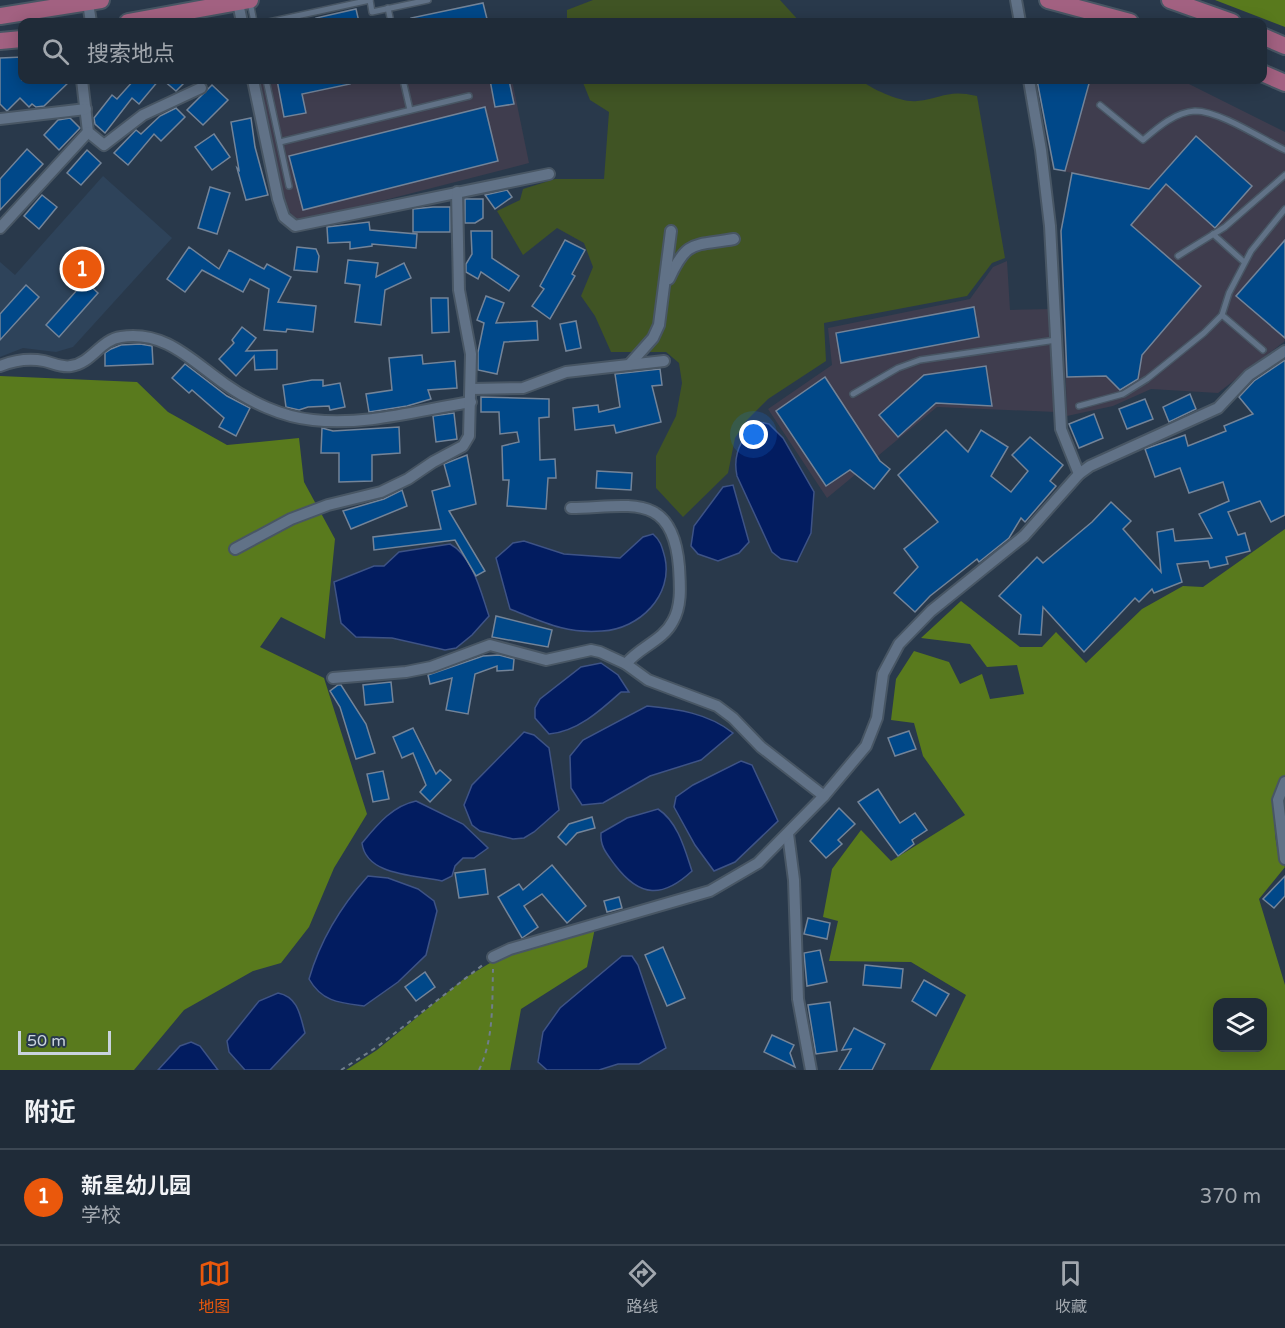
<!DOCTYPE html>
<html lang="zh">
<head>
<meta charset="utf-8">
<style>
  :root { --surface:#1f2b38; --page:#2c3743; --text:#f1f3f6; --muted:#a1a7ae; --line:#3c4753; --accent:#ea580c }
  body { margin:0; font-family:"Varela Round","Noto Sans SC",sans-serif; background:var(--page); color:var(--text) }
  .controls { position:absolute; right:18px; bottom:18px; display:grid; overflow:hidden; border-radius:12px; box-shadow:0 3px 15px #0003 }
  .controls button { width:54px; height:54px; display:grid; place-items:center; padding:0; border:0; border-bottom:2px solid var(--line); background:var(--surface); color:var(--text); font:30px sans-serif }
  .scale { position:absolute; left:18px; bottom:15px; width:93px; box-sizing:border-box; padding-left:6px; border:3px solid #c9d3de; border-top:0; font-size:16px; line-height:21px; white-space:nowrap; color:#c9d3de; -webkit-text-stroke:4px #29394b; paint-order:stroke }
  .you { position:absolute; left:754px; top:435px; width:21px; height:21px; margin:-15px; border:4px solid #fff; border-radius:50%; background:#1a73e8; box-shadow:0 0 0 9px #1a73e833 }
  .badge { display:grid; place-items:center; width:39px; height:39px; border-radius:50%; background:var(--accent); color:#fff; font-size:20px; font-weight:700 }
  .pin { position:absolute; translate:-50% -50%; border:3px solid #fff; box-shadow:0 2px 6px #0006 }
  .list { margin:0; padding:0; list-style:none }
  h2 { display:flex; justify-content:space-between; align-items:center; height:78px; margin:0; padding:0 24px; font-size:26px }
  h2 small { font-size:20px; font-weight:400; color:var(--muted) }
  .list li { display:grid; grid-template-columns:39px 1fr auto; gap:18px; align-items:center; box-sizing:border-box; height:96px; padding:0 24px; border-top:2px solid var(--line) }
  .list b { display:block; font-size:22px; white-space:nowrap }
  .list p { margin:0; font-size:20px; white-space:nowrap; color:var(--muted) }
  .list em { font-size:20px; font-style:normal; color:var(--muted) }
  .icon { flex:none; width:33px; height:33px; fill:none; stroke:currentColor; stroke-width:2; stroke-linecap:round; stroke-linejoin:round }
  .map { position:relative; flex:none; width:1285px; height:1070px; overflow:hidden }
  .search { position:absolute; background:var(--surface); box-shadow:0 3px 15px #0003; left:18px; right:18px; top:18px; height:66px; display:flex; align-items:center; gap:15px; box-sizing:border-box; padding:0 21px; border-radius:12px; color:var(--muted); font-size:22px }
  .sheet { height:174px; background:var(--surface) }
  nav { display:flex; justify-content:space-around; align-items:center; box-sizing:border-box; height:84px; border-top:2px solid var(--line); background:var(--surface); font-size:16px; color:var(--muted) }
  nav a { display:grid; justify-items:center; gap:3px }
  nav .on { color:var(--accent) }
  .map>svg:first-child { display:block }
</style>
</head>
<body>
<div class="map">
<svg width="1285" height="1070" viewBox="0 0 1285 1070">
  <rect width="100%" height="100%" fill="#29394b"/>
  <path fill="#2e435a" d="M 103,176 L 172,238 L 73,347 L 56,352 L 23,348 L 0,357 L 0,262 L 15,275 Z"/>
  <g fill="#3f3d4e">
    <path d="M 259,80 L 512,80 L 529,163 L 307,220 L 294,220 L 283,199 Z"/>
    <path d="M 1037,80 L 1181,80 L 1285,132 L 1285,341 L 1218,393 L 1151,389 L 1113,406 L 1067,416 L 1061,231 L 1072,173 L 1054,169 Z"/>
    <path d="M 1007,261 L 1010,310 L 1053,309 L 1056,412 L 937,407 L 827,498 L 768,409 L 832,365 L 828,328 L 970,299 L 993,267 Z"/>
  </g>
  <g fill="#405424">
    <path d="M 593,0 L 780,0 L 800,22 L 567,22 L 567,10 Z"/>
    <path d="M 582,80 L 860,80 C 872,89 901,103 917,101 C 943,98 948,89 977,96 L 1005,258 L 992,263 L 967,296 L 824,323 L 826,361 L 768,399 L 747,420 L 735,438 L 728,473 L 683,517 L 656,488 L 656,456 L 676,416 L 682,383 L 679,363 L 666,352 L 611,352 L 595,316 L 581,296 L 593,267 L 584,243 L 557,228 L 523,255 L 497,211 L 520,200 L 523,189 L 555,179 L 604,179 L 609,112 L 590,100 Z"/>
  </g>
  <g fill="#597a1d" fill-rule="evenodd">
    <path d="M 1215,0 L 1285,0 L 1285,27 Z"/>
    <path d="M 0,376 L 137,382 L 168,412 L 227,445 L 299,438 L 304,482 L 335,539 L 325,639 L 281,617 L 260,647 L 324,678 L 367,814 L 334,868 L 309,927 L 281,963 L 253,971 L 184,1010 L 134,1070 L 0,1070 Z"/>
    <path d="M 1285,529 L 1285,776 L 1281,778 C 1274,801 1270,845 1285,867 L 1259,899 L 1285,985 L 1285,1070 L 930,1070 L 966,995 L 911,962 L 829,961 L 838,921 L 823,917 L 832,869 L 861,830 L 891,861 L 965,815 L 923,756 L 914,723 L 891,720 L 896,679 L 914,651 L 949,662 L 960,684 L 982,674 L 990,699 L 1024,694 L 1017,665 L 987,667 L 970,644 L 921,638 L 961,601 L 1020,647 L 1042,647 L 1056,632 L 1086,663 L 1142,609 L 1183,586 L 1203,587 ZM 1218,1002 L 1262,1002 L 1262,1048 L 1218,1048 Z"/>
    <path d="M 595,928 L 587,967 L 521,1009 L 510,1070 L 346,1070 L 377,1050 L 465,978 L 510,951 Z"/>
  </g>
  <g fill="#021c60" stroke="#3e5386" stroke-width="1.5">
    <path d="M 759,422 L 769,424 L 783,438 L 814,492 L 811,533 L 797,562 L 781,559 L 772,552 L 737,476 C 732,453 742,436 759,422 Z"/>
    <path d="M 733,485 L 749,542 L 739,553 L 718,561 L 698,554 L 691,546 L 694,526 L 723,487 Z"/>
    <path d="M 653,534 C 661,541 662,547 665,558 C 673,595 640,629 602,631 C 566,634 543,622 510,609 L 496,558 L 513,543 L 524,541 L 564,554 L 620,558 L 643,537 Z"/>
    <path d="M 450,544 C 473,556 481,593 489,616 L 472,635 L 456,648 L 445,650 L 392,638 L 356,637 L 341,623 L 334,582 L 374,566 L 384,566 L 399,552 Z"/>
    <path d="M 601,663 L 618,675 L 629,692 L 621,692 C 601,710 577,732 549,734 L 535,718 L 535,708 L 540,699 L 581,667 Z"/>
    <path d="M 647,706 C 677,709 708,713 733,733 L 701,760 L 650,776 L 603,803 L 582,805 L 571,788 L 570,756 L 583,740 Z"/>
    <path d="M 524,732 L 534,735 L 549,748 L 559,810 L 534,832 L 524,838 L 513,839 L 480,831 L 472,825 L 464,805 L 472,785 Z"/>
    <path d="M 741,761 L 752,765 L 778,821 L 735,862 L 714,871 L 695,845 L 674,807 L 676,797 L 693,785 Z"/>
    <path d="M 416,801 L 463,824 L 488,848 L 474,858 L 463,858 L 455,866 L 452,876 L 442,881 C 416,875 366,876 362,843 C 377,825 392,806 416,801 Z"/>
    <path d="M 658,809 C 678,822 685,850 692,871 C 663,898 640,898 615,865 C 607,854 600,847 601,833 L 627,818 Z"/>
    <path d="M 368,876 L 388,878 L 418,889 L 434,901 L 437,911 L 426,955 L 398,982 L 364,1006 C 340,1003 322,1002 309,979 C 320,941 341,906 368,876 Z"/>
    <path d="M 622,956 L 632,956 L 638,965 L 666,1048 L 639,1064 L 618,1064 L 599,1070 L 547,1070 L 538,1062 L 543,1032 L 560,1008 Z"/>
    <path d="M 278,993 C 298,997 300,1015 305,1033 L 270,1070 L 245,1070 L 229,1052 L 227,1041 L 259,1001 Z"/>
    <path d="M 191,1042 L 200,1046 L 218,1070 L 158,1070 L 180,1046 Z"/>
  </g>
  <g fill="#004889" stroke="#738499" stroke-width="1.5">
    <path d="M 483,3 L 487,19 L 470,22 L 412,22 L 411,18 Z"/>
    <path d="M 356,9 L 359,22 L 317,22 L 316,18 Z"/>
    <path d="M 22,57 L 22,80 L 71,80 L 44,106 L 36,107 L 32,104 L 29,107 L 20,98 L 7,111 L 0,104 L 0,58 Z"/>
    <path d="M 134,80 L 159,80 L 139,104 L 132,98 L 105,133 L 95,124 L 94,118 L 112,95 L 117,99 Z"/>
    <path d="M 163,80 L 187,80 L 176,91 Z"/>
    <path d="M 277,80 L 349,80 L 350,84 L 302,94 L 306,113 L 284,117 Z"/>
    <path d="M 490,80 L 509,80 L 514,104 L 495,107 Z"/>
    <path d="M 1037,80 L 1090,80 L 1065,171 L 1054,169 Z"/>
    <path d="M 212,85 L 228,100 L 203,125 L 187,110 Z"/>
    <path d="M 485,107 L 498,161 L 303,210 L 289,156 Z"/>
    <path d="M 176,108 L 185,117 L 161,141 L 154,134 L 128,165 L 114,153 L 136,130 L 141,134 L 160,116 Z"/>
    <path d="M 70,118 L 80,128 L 59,150 L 44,135 L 58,120 Z"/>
    <path d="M 251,118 L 255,147 L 268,195 L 246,200 L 237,168 L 239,170 L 231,122 Z"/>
    <path d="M 214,134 L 230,157 L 212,170 L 195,147 Z"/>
    <path d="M 1196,136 L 1252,186 L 1215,228 L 1166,184 L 1131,225 L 1201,286 L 1142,355 L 1138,379 L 1120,390 L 1106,376 L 1067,377 L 1061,231 L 1072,173 L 1149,189 Z"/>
    <path d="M 27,149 L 43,164 L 0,210 L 0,179 Z"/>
    <path d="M 87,150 L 101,163 L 81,185 L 67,173 Z"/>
    <path d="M 210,187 L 230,193 L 217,234 L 198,228 Z"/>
    <path d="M 507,190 L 512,197 L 495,209 L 485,195 Z"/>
    <path d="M 42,195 L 57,207 L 39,229 L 24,216 Z"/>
    <path d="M 465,199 L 483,199 L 483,218 L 475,223 L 465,223 Z"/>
    <path d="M 433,207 L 450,207 L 450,232 L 413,232 L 413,209 Z"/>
    <path d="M 369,222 L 370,230 L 417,234 L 416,248 L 372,244 L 372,246 L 350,249 L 350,242 L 328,243 L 327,227 Z"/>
    <path d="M 471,231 L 492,231 L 492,258 L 519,276 L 509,291 L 481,272 L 478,279 L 466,272 L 466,264 L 472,254 Z"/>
    <path d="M 565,240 L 585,250 L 572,274 L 575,276 L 550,319 L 532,306 L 544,289 L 540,286 Z"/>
    <path d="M 1285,240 L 1285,338 L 1236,296 Z"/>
    <path d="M 189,247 L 219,269 L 229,250 L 264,269 L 267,264 L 291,277 L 278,302 L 316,306 L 313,332 L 287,329 L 286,332 L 264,330 L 269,289 L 250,279 L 243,292 L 202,270 L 185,292 L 167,279 Z"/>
    <path d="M 297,247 L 316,249 L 319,256 L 317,272 L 294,270 Z"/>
    <path d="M 348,260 L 378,263 L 376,277 L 404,263 L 411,278 L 385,290 L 381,325 L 355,322 L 360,285 L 345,283 Z"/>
    <path d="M 85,281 L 98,293 L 59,337 L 46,325 Z"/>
    <path d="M 26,285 L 39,297 L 0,340 L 0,314 Z"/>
    <path d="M 486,296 L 504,303 L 496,323 L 537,321 L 538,340 L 504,342 L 497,374 L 478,370 L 478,352 L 484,323 L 477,320 Z"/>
    <path d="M 431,298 L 448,298 L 449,332 L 432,333 Z"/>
    <path d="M 974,307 L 979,337 L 841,363 L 836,333 Z"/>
    <path d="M 576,321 L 581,348 L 566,351 L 560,324 Z"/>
    <path d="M 242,327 L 256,338 L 246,351 L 277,350 L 277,369 L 255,370 L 254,356 L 236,376 L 219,359 L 234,343 L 232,340 Z"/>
    <path d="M 140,344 L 152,346 L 153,364 L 105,366 L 105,353 L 111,349 L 121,345 Z"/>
    <path d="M 422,355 L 423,364 L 455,361 L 457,388 L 428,390 L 431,399 L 407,406 L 369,412 L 366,394 L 392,390 L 389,358 Z"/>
    <path d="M 1285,360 L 1285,515 L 1271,522 L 1260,501 L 1228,512 L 1238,535 L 1245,533 L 1250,551 L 1226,557 L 1228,564 L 1210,568 L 1208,561 L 1177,564 L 1182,582 L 1154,593 L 1152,589 L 1139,602 L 1135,598 L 1084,652 L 1043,607 L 1041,635 L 1019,634 L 1021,615 L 999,596 L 1037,557 L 1043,563 L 1092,522 L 1111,502 L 1131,521 L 1123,529 L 1161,572 L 1157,532 L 1173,529 L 1175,541 L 1212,538 L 1199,514 L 1229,501 L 1223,482 L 1189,493 L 1180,468 L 1155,477 L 1145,449 L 1185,435 L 1188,446 L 1226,431 L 1224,426 L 1253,414 L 1239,397 L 1254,381 Z"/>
    <path d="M 185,364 L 227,396 L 250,408 L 236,436 L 219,427 L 224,418 L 192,390 L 189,393 L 172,378 Z"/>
    <path d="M 986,366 L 992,406 L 936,403 L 898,437 L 879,415 L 924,375 Z"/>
    <path d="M 660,369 L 662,385 L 652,386 L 661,422 L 616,433 L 614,425 L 575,430 L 573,408 L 598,405 L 599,412 L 620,407 L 615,374 Z"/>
    <path d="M 825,377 L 880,461 L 890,469 L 874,489 L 850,470 L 826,486 L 776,411 Z"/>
    <path d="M 312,380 L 323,380 L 323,386 L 340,383 L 345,407 L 330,410 L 329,406 L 308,407 L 299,410 L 286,407 L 283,385 Z"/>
    <path d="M 1190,394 L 1196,409 L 1169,422 L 1163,407 Z"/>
    <path d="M 481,397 L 549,399 L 549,417 L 539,418 L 540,460 L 555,459 L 556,478 L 548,478 L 546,509 L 507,506 L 509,480 L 503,480 L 502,446 L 519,442 L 517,432 L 500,434 L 499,412 L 481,412 Z"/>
    <path d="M 1145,399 L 1153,419 L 1127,429 L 1119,409 Z"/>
    <path d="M 454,413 L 457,439 L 436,442 L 433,416 Z"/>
    <path d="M 1094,414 L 1103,438 L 1079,448 L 1069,424 Z"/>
    <path d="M 399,427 L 400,453 L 372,455 L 372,481 L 339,482 L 339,453 L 321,453 L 322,428 L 333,431 Z"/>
    <path d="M 946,430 L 968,452 L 981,430 L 1008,447 L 991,476 L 1011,492 L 1028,471 L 1012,455 L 1030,437 L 1063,465 L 1050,481 L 1056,486 L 1025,522 L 1021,518 L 1009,538 L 979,562 L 977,559 L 930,596 L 915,612 L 894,593 L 918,567 L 904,549 L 938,522 L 898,475 Z"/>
    <path d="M 467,455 L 476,504 L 449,511 L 485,571 L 476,576 L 455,540 L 374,550 L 373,537 L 441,529 L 432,491 L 450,486 L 444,464 Z"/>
    <path d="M 597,471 L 632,473 L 631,490 L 596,488 Z"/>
    <path d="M 402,490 L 407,506 L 351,529 L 343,511 L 384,499 Z"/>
    <path d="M 496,616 L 552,630 L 548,647 L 492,637 Z"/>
    <path d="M 499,655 L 514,659 L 513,670 L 497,671 L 497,666 L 475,674 L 468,714 L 446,710 L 452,678 L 430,684 L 428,675 L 483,656 Z"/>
    <path d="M 391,682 L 393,702 L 365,705 L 363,685 Z"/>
    <path d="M 338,685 L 341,685 L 366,724 L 375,753 L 356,759 L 340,707 L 330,691 Z"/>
    <path d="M 413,728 L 436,774 L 440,770 L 451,780 L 430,802 L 420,792 L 426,785 L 413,753 L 402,758 L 393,737 Z"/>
    <path d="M 909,731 L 916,749 L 895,756 L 888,738 Z"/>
    <path d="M 383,771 L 389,799 L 373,802 L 367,774 Z"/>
    <path d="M 878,789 L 900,823 L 915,813 L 927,830 L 912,840 L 914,844 L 898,856 L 858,802 Z"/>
    <path d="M 839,808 L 855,824 L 838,840 L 842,844 L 826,858 L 810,841 Z"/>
    <path d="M 592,817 L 595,828 L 577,833 L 566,845 L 558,837 L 569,824 Z"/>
    <path d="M 552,865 L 586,906 L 567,923 L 542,894 L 524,906 L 538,927 L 522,938 L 498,897 L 519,884 L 523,890 Z"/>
    <path d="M 485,869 L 488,894 L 459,898 L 455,873 Z"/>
    <path d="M 1285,876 L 1285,896 L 1274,908 L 1263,899 Z"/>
    <path d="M 619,897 L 622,908 L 607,912 L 604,901 Z"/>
    <path d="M 808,918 L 830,923 L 827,939 L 804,934 Z"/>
    <path d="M 663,947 L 685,998 L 667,1006 L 645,955 Z"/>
    <path d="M 820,950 L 827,982 L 807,986 L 804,953 Z"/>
    <path d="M 865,965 L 903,969 L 901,988 L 863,985 Z"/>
    <path d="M 425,972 L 435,987 L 416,1001 L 405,987 Z"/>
    <path d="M 924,980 L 949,994 L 936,1016 L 912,1001 Z"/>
    <path d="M 830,1002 L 837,1051 L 816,1054 L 808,1005 Z"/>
    <path d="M 854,1028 L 885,1044 L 872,1070 L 839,1070 L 851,1049 L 842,1050 Z"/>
    <path d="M 772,1035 L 794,1045 L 790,1053 L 795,1067 L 764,1052 Z"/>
  </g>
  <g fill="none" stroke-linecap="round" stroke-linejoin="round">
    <g stroke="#485664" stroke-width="8">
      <g id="service">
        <path d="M 370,0 L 372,12 L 428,0"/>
        <path d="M 250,2 L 254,22"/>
        <path d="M 388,8 L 391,22"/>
        <path d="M 269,22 L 370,0"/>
        <path d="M 266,80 L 289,186"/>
        <path d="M 403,80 L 410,110"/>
        <path d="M 1100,105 L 1143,140 C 1157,128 1175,112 1195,111 C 1220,111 1262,139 1285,150"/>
        <path d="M 280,142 L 469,96"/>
        <path d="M 1213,234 L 1244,262"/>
        <path d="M 1178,256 L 1225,227 L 1285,175"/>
        <path d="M 1222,315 L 1263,350"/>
        <path d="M 853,394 L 898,368 L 920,360 L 1056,340"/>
        <path d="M 1079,406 L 1123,394 L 1147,379 L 1204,333 L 1222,315 L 1229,293 L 1251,251 L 1285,209"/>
      </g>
    </g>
    <g stroke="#485664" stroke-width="14">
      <g id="minor">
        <path d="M 1016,0 L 1020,22"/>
        <path d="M 88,3 L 91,22"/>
        <path d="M 238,3 L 242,22"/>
        <path d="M 82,80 L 88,132 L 104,145 L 143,115 L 201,88"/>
        <path d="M 253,80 L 278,199 L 284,217 L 295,226 L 549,174"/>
        <path d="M 1029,80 L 1041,150 L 1050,226 L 1061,429 L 1079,474"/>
        <path d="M 0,119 L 86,109"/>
        <path d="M 0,228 L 88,132"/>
        <path d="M 669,279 C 687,239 694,246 734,239"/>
        <path d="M 629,365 L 653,338 L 659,325 L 671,231"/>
        <path d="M 0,366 C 15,360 29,358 44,361 C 53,363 62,368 71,366 C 92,363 100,340 121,337 C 165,330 192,361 225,384 C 250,402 282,417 313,420 C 366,426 419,410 471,402"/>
        <path d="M 472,389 L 523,388 L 566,372 L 664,361"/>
        <path d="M 571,508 C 630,507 673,491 679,567 C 680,585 682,605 673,621 C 663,641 639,647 626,664"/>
        <path d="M 235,549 L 291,519 L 328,505 L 381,492 L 408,479 L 433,462 L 463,446 L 469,436 L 471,354 L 459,290 L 457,192"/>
        <path d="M 333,678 L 406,672 L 431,667 L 490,645 L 546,660 L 591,650 L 600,652 L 626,664 L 648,680 L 717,706 L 733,718 L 761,747 L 824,796"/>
        <path d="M 1285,782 L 1278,800 L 1285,859"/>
        <path d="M 788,834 L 794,880 L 798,999 L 811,1070"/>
        <path d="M 493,957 L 510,949 L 710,891 L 758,863 L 824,796 L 866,746 L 877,718 L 883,674 L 899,644 L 931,611 L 1024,536 L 1079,474 L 1090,466 L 1218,408 L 1249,375 L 1285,351"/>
      </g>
    </g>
    <g stroke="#485664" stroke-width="20">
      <g id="primary">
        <path d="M 1048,0 L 1130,22"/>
        <path d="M 1170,0 L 1232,22"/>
        <path d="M 0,16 L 101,0"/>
        <path d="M 128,22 L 250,0"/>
        <path d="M 1262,36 L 1285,46"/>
        <path d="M 0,41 L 22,39"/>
        <path d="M 1262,73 L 1285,83"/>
      </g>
    </g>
    <g stroke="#707e8c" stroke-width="2" stroke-dasharray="4.5 4.5" stroke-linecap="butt">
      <path d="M 341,1070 L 377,1047 L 484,964"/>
      <path d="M 479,1070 C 494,1039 492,1003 493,969"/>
    </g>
    <use href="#service" stroke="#617287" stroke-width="5"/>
    <use href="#minor" stroke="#617287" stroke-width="10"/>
    <use href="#primary" stroke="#a26181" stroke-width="16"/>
  </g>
</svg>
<div class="controls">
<button><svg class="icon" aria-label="layers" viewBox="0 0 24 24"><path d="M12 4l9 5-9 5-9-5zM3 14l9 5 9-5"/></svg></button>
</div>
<div class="scale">50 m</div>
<div class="you"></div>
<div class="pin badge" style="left:82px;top:269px">1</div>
<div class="search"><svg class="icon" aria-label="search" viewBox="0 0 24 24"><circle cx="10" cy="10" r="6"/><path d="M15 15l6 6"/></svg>搜索地点</div>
</div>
<section class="sheet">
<h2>附近<small></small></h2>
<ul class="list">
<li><span class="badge">1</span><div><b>新星幼儿园</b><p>学校</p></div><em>370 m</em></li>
</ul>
</section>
<nav>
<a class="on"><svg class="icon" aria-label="map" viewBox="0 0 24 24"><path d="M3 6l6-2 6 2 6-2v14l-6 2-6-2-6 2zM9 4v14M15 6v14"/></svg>地图</a>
<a><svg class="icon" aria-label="directions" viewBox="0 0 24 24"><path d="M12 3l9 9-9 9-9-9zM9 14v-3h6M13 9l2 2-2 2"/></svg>路线</a>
<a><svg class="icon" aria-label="saved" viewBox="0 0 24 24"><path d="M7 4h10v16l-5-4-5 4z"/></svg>收藏</a>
</nav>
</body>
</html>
